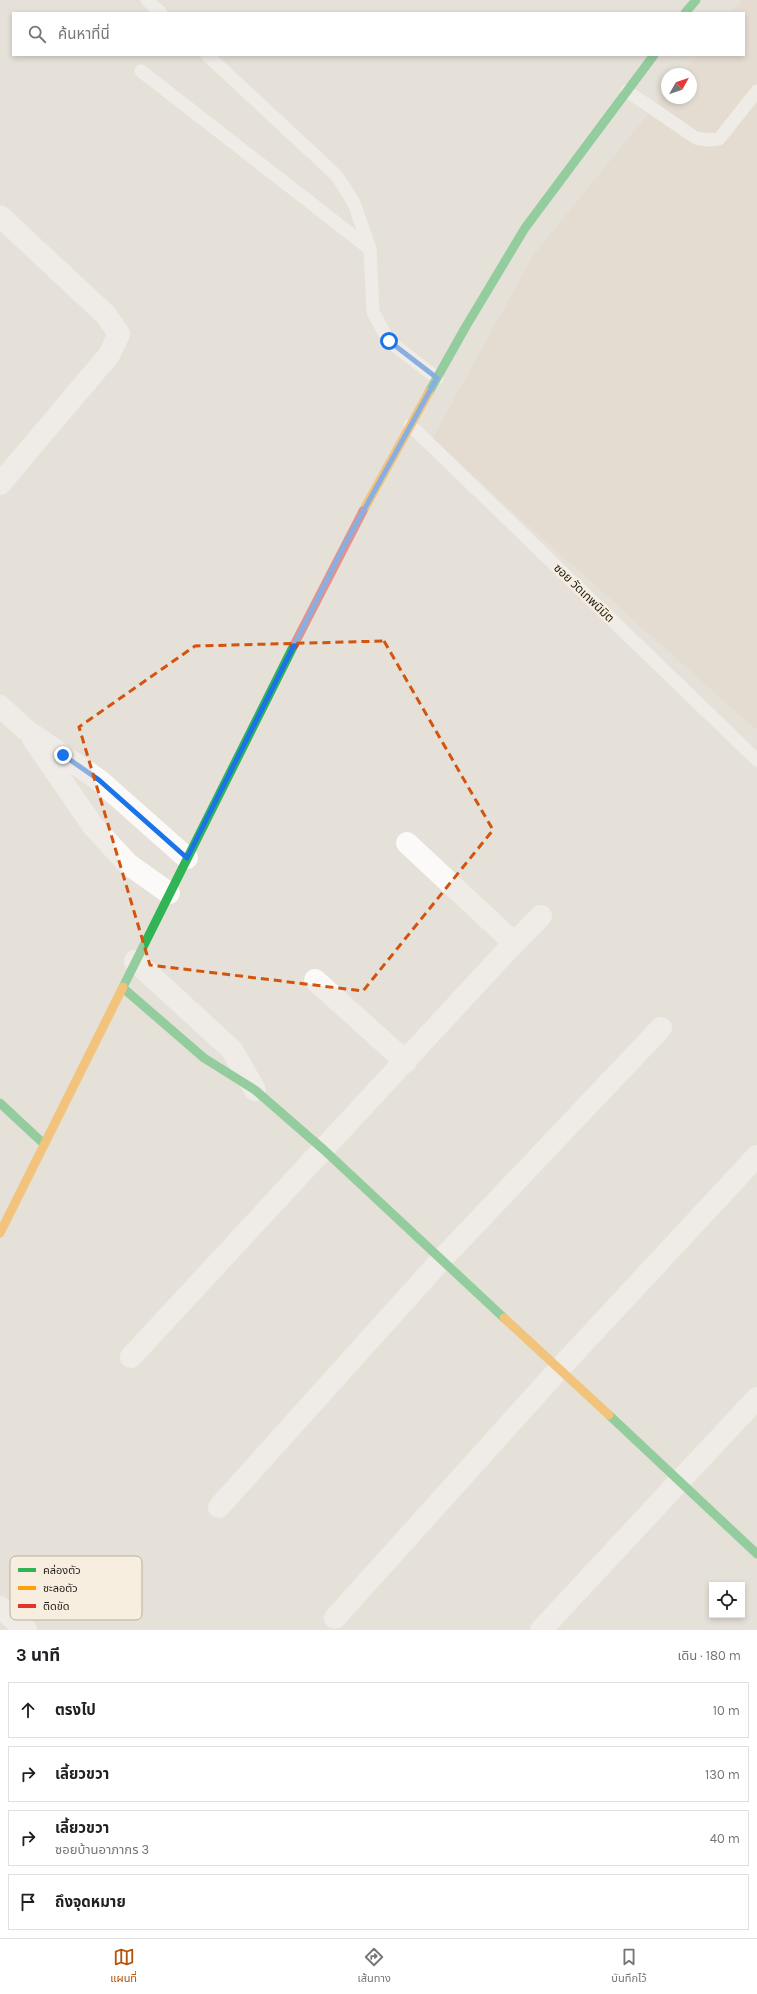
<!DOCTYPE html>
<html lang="th">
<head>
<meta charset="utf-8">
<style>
  :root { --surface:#fff; --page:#f6f6f6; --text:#202124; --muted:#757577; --line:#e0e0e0; --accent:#b45309 }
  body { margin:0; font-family:Karla,"Noto Sans Thai",sans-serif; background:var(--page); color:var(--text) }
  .controls { position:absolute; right:12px; bottom:12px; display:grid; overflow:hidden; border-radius:0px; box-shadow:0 2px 6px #0003 }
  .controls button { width:36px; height:36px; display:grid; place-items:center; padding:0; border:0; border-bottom:1px solid var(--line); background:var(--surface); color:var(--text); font:20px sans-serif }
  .compass { position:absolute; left:661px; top:68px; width:36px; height:36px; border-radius:50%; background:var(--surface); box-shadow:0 2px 6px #0003; rotate:50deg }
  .stop { position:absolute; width:12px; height:12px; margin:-9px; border:3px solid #1a73e8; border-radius:50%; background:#fff }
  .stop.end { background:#1a73e8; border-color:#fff; box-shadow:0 1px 4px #0008 }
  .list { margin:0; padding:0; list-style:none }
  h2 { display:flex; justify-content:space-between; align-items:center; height:52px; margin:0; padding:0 16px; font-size:17px }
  h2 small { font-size:13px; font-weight:400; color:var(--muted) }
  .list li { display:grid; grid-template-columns:26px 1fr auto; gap:12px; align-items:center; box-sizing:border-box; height:56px; margin:0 8px 8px; padding:0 8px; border:1px solid var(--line); border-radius:0px }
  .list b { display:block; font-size:15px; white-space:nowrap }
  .list p { margin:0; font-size:13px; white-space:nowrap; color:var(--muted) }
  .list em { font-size:13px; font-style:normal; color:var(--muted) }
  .icon { flex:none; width:22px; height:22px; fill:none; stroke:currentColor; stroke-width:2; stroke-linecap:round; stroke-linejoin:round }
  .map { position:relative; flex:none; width:757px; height:1630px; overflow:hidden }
  .search { position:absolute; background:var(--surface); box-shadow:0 2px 6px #0003; left:12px; right:12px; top:12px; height:44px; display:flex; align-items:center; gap:10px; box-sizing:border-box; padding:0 14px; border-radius:0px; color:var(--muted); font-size:15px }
  .sheet { height:308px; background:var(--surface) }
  nav { display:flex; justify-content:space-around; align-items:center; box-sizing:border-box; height:56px; border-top:1px solid var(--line); background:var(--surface); font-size:11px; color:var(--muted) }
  nav a { display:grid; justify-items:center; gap:2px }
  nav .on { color:var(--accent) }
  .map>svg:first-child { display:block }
</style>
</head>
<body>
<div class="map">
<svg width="757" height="1630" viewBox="0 0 757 1630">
  <rect width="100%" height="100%" fill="#e5e0d8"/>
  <path fill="#e2d8c8" d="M 742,0 L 757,0 L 757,727 L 755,729 L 432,439 L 534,254 L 667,91 L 667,98 L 691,98 L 691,74 L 681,74 L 697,55 L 744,55 L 744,13 L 731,13 Z"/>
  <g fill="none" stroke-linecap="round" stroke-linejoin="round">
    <g stroke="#fbfaf9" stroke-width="13">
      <path d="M 147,0 L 161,13"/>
      <path d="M 207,55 L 337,176 L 354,203 L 370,249 L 373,312 L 389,341 L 437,378"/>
      <path d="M 141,71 L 370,249"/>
      <path d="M 627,91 L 696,138 L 708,140 L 719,139 L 757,91"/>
      <path d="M 410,425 L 757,760"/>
    </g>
    <g stroke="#fbfaf9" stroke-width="22">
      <path d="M 0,216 L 106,315 L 119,334 L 109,355 L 0,484"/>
      <path d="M 0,706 L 26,730 L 99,780 L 187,858"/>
      <path d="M 33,739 L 93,826 L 128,864 L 169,893"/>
      <path d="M 514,943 L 541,916"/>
      <path d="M 135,961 L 232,1050 L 255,1090"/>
      <path d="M 315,980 L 406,1062"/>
      <path d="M 131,1357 L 514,943 L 407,843"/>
      <path d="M 219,1507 L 442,1259 L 661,1028"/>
      <path d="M 0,1607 L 26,1630"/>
      <path d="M 335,1618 L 560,1368 L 757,1156"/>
      <path d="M 541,1630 L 757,1398"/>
    </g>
    <g stroke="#30b455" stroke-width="9">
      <path d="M 685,13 L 696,0"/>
      <path d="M 429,392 L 465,328 L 525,228 L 654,55"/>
      <path d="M 123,987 L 294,645"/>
      <path d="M 123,988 L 204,1058 L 255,1090 L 324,1150 L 504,1318"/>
      <path d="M 0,1103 L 44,1144"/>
      <path d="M 609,1415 L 757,1554"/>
    </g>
    <g stroke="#ff9f0a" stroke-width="9">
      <path d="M 363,511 L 429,392"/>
      <path d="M 0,1233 L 123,987"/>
      <path d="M 504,1318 L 609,1415"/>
    </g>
    <path stroke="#e5322d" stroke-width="9" d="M 294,645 L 363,511"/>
  </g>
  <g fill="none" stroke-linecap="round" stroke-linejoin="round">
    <path stroke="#1a73e8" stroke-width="5" d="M 63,755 L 99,780 L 187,858 L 344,546 L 437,378 L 389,341"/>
  </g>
  <path d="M0 0H757V1630H0ZM 384,641 L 493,830 L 363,991 L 150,965 L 79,727 L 195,646 Z" fill="#e5e0d8" fill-opacity=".55" fill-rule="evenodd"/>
  <path fill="none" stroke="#d4530d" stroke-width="3" stroke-dasharray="8 5" stroke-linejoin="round" d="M 384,641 L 493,830 L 363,991 L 150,965 L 79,727 L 195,646 Z"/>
  <g text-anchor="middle" stroke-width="4" stroke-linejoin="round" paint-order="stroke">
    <g font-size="12" fill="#1e1b15" stroke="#f8eedf">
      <text transform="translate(584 593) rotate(44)" y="4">ซอย วัดเทพนิมิต</text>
    </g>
  </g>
  <rect x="10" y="1556" width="132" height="64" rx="6" fill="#f8eedf" stroke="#b7afa2" stroke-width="1"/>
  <rect x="18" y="1568" width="18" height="4" fill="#30b455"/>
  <rect x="18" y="1586" width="18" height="4" fill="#ff9f0a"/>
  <rect x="18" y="1604" width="18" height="4" fill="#e5322d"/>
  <g font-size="11" fill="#1e1b15">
    <text x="43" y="1574">คล่องตัว</text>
    <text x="43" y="1592">ชะลอตัว</text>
    <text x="43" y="1610">ติดขัด</text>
  </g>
</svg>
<div class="controls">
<button><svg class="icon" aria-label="locate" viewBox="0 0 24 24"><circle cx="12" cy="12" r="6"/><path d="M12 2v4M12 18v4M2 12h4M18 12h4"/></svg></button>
</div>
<svg class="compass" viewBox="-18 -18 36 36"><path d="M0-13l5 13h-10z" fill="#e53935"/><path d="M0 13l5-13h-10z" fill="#757577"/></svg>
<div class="stop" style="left:389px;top:341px"></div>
<div class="stop end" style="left:63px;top:755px"></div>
<div class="search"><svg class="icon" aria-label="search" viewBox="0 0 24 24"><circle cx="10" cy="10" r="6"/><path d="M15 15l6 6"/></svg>ค้นหาที่นี่</div>
</div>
<section class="sheet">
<h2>3 นาที<small>เดิน · 180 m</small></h2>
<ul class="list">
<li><svg class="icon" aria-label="ahead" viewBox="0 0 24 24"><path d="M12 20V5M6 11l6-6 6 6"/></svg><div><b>ตรงไป</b></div><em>10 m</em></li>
<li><svg class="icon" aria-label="right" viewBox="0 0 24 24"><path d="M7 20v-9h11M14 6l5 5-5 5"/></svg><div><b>เลี้ยวขวา</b></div><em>130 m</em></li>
<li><svg class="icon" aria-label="right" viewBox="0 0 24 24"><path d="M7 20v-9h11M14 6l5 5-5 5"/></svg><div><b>เลี้ยวขวา</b><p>ซอยบ้านอาภากร 3</p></div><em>40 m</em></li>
<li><svg class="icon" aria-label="arrive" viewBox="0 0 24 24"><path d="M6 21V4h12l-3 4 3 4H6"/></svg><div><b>ถึงจุดหมาย</b></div></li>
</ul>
</section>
<nav>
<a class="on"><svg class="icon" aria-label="map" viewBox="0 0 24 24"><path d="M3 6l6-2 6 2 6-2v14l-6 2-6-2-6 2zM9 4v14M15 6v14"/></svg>แผนที่</a>
<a><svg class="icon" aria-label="directions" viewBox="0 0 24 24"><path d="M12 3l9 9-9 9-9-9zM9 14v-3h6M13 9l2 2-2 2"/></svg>เส้นทาง</a>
<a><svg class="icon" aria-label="saved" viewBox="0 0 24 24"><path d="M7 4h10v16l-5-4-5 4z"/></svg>บันทึกไว้</a>
</nav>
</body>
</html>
